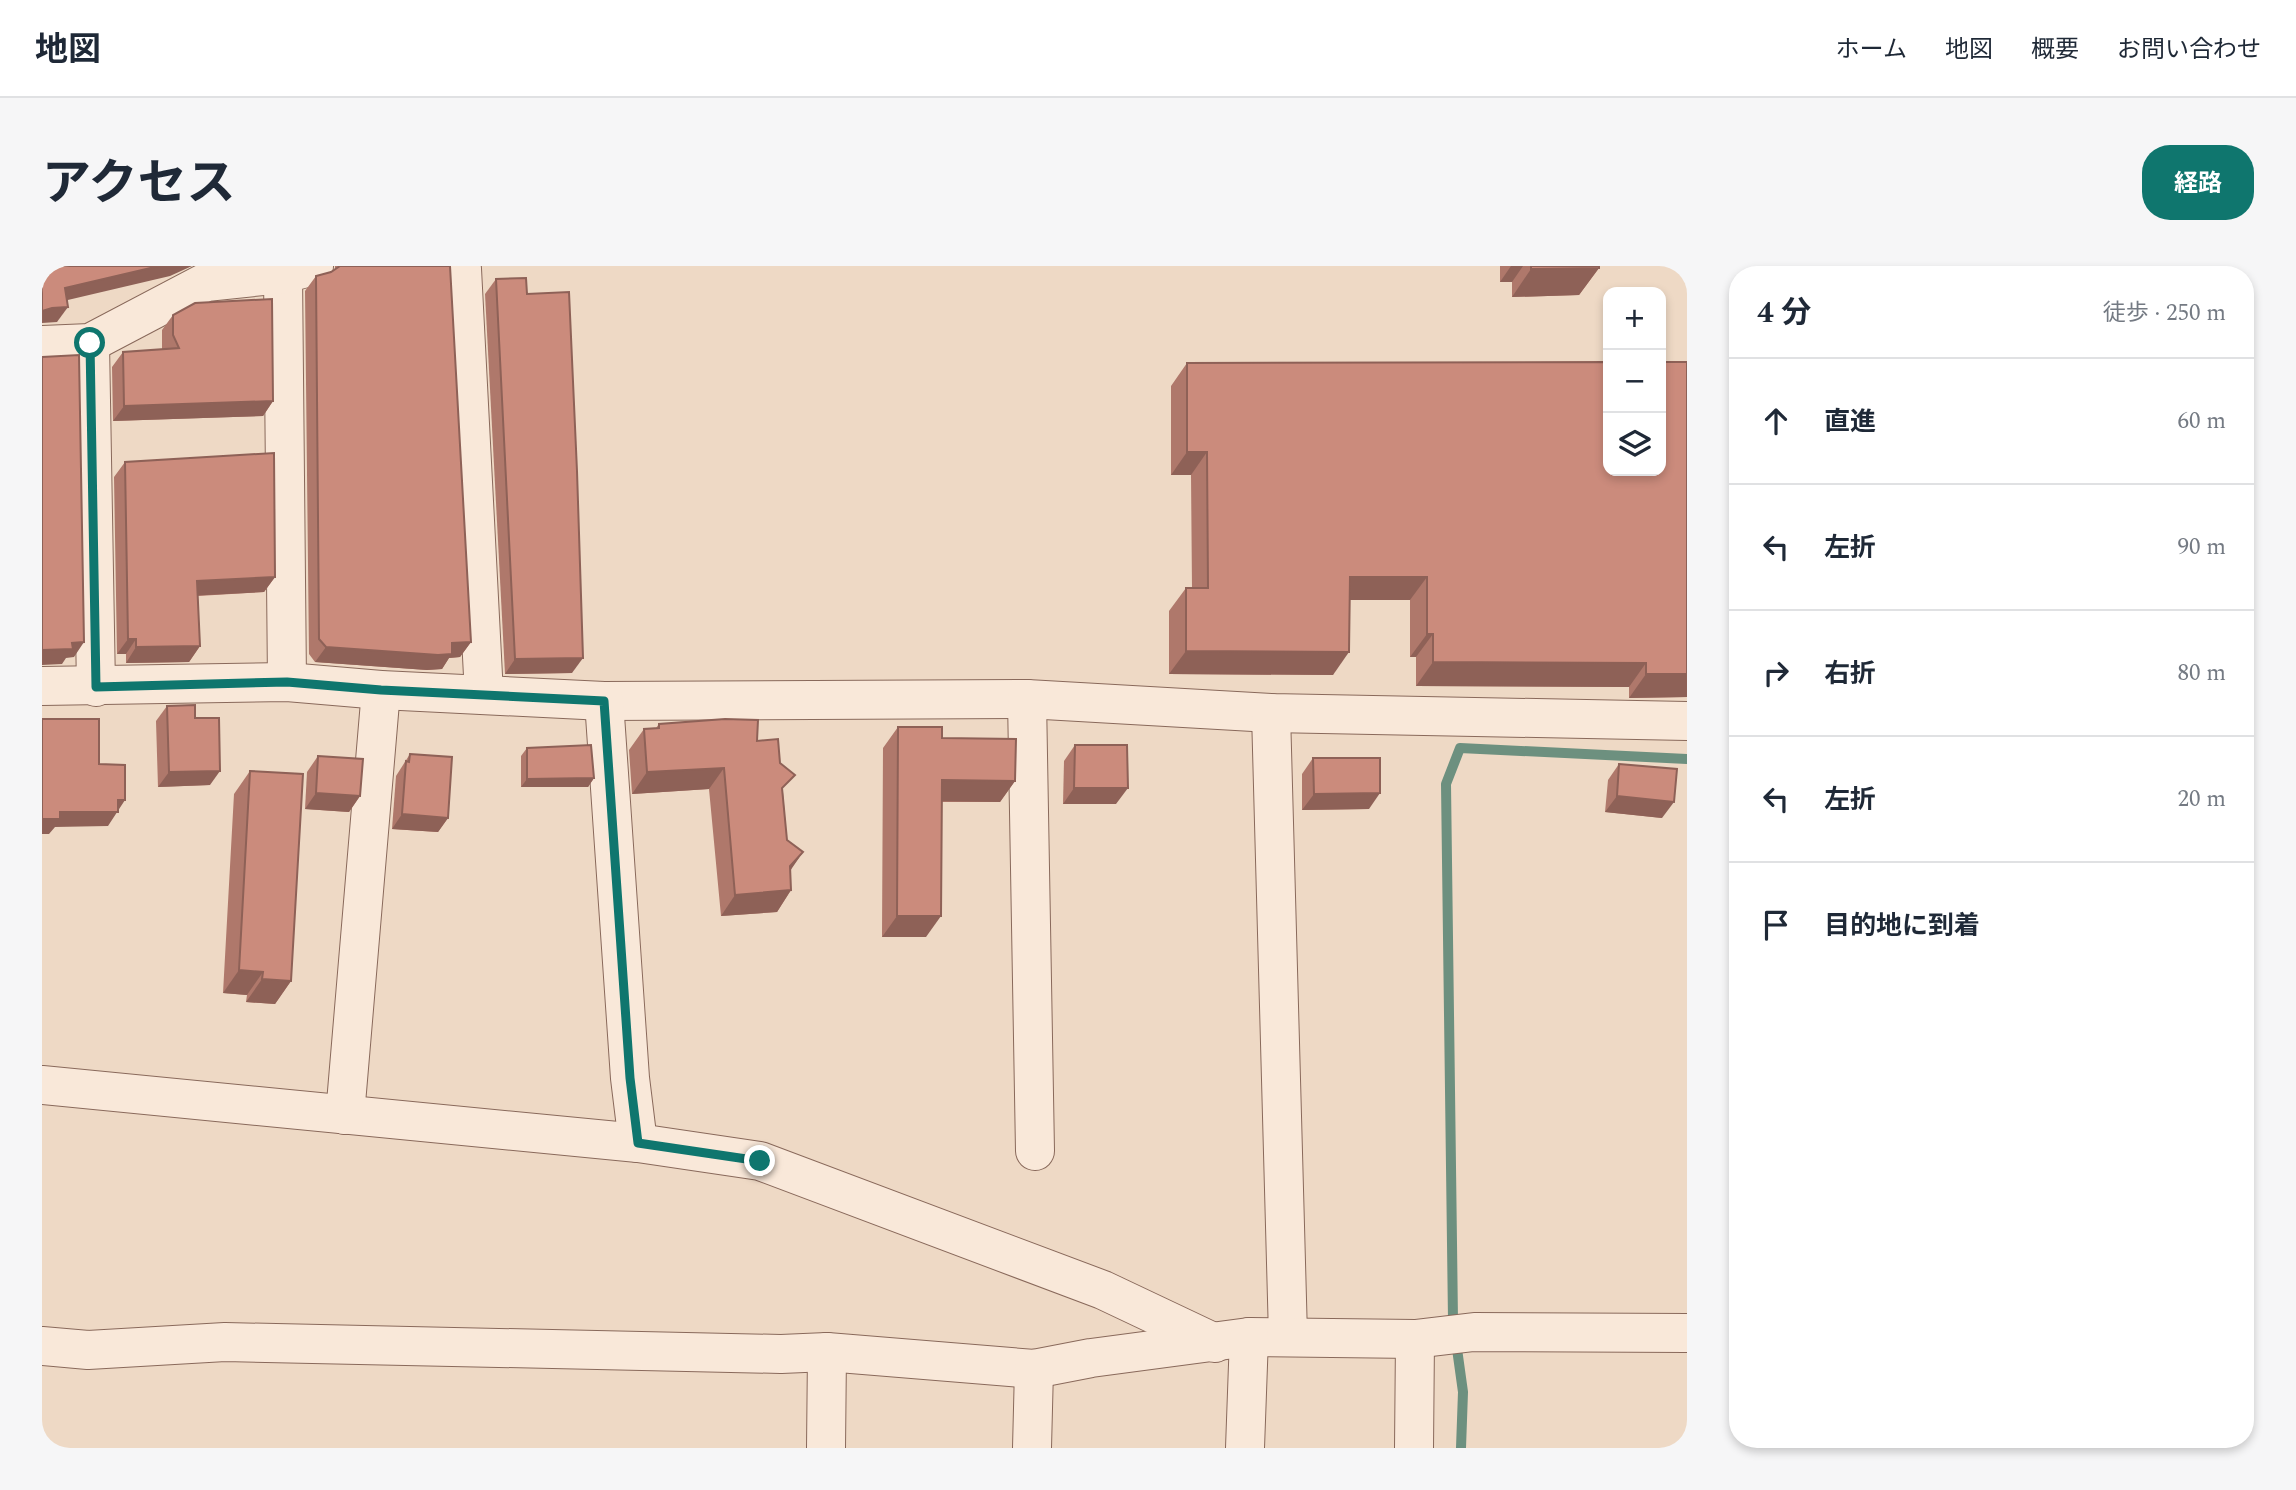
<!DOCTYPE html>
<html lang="ja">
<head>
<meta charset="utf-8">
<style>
  :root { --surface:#fff; --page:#f6f6f7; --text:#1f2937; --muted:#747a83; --line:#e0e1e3; --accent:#0f766e }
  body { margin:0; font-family:Spectral,"Noto Sans JP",serif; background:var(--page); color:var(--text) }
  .controls { position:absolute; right:21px; top:21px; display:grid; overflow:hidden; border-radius:14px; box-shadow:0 4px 10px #0003 }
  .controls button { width:63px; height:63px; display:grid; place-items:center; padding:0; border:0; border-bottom:2px solid var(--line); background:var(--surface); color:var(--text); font:35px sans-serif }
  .stop { position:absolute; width:21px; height:21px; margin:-16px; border:5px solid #0f766e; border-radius:50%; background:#fff }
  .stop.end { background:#0f766e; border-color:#fff; box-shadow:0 2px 7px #0008 }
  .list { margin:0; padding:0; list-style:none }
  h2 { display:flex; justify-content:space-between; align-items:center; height:91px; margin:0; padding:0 28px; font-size:30px }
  h2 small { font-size:23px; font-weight:400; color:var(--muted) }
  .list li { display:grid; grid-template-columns:46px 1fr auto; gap:21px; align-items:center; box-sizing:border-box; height:126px; padding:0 28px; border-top:2px solid var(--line) }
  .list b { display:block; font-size:26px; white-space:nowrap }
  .list em { font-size:23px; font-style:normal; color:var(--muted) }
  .icon { flex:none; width:38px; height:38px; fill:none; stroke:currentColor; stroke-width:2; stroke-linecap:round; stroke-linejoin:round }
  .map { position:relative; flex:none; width:1645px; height:1182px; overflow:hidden; border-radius:28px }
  header { display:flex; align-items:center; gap:42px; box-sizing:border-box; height:98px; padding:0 35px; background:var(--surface); border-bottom:2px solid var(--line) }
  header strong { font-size:33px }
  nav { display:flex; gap:38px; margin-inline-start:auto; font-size:24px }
  .intro { display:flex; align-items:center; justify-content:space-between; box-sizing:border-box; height:168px; padding:0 42px }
  h1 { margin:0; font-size:49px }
  .button { padding:18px 32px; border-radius:28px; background:var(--accent); color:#fff; font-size:24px; font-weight:700 }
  main { display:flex; gap:42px; padding:0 42px }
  aside { flex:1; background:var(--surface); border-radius:28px; box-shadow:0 4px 10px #0003 }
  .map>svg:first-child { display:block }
</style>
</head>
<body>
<header>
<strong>地図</strong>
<nav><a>ホーム</a><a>地図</a><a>概要</a><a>お問い合わせ</a></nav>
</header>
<div class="intro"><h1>アクセス</h1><a class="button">経路</a></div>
<main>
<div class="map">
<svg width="1645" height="1182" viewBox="0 0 1645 1182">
  <rect width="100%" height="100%" fill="#eed9c5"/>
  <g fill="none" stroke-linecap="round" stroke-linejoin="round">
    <path stroke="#6d907f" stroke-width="10" d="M 1419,1182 L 1421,1126 L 1411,1054 L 1404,518 L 1418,482 L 1645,493"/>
    <g stroke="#89695b" stroke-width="40">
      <g id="street">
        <path d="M 418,0 L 420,3 L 442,429"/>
        <path d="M 241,8 L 245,416"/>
        <path d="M 48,77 L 54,421"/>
        <path d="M 0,79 L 48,77 L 164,16 L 241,8 L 272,0"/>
        <path d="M 0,420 L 245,416 L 339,424 L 562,435 L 985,433 L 1229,447 L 1645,455"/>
        <path d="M 985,433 L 993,885"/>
        <path d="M 562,435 L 588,812 L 596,877"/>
        <path d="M 1229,447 L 1246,1070"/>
        <path d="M 0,819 L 596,877 L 718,895 L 1061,1024 L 1173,1077"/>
        <path d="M 303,849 L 339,424"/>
        <path d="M 0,1080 L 46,1084 L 183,1076 L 739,1088 L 785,1086 L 992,1103 L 1049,1092 L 1207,1071 L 1373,1073 L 1432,1066 L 1645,1067"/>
        <path d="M 784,1182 L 785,1086"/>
        <path d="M 990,1182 L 992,1103"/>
        <path d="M 1203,1182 L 1207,1071"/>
        <path d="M 1372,1182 L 1373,1073"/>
      </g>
    </g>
    <use href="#street" stroke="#f9e8d9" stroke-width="38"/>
  </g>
  <g fill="#af786b">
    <path d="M 293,0 L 408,0 L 429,376 L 418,391 L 407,392 L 400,403 L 385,404 L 273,396 L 267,388 L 263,25 L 274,10 L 289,6 L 293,3 Z"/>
    <path d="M 1458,0 L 1557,0 L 1557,2 L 1537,29 L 1470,31 L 1470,16 L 1458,16 Z"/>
    <path d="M 454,13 L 530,407 L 463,408 L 443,28 Z"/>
    <path d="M 131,49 L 231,135 L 221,150 L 71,155 L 70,101 L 81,86 L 120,83 L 120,64 Z"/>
    <path d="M 1645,96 L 1645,431 L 1587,432 L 1587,421 L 1374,420 L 1374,391 L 1368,391 L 1368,334 L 1308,334 L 1291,409 L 1127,408 L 1127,345 L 1144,322 L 1150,322 L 1149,209 L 1129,209 L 1129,120 L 1145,97 Z"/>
    <path d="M 83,196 L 233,311 L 222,326 L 156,330 L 158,380 L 147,396 L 84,397 L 84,388 L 75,388 L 72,211 Z"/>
    <path d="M 125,440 L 153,452 L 168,519 L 116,521 L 114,455 Z"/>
    <path d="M 617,458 L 715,475 L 741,526 L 745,574 L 761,586 L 748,604 L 749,624 L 735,646 L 679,650 L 667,523 L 590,528 L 587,484 L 602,463 L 614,462 Z"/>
    <path d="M 856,461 L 900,472 L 973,515 L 958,536 L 900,536 L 884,671 L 840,671 L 841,482 Z"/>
    <path d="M 1033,479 L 1074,538 L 1021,538 L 1022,495 Z"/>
    <path d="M 485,482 L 552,512 L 546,521 L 479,521 L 479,490 Z"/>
    <path d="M 368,488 L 406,552 L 396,566 L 350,563 L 354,510 Z"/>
    <path d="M 276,490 L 318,530 L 307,546 L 263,543 L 265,506 Z"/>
    <path d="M 1271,492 L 1327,543 L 1260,544 L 1260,508 Z"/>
    <path d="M 1577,498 L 1620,552 L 1563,546 L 1566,514 Z"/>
    <path d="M 208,505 L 249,715 L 233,738 L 204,736 L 205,729 L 181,727 L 192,528 Z"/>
  </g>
  <g fill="#8e6157">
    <path d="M 117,0 L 150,0 L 128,10 L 13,37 L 23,22 Z"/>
    <path d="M 1469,0 L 1481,0 L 1470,16 L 1458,16 Z"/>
    <path d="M 1557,2 L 1537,29 L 1470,31 L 1489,3 Z"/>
    <path d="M 26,41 L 15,56 L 0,57 L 0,45 L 10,42 Z"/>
    <path d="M 231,135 L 221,150 L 71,155 L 82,140 Z"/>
    <path d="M 1145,186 L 1165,186 L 1149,209 L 1129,209 Z"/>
    <path d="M 233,311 L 222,326 L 145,330 L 155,315 Z"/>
    <path d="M 1308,311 L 1385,311 L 1368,334 L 1291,334 Z"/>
    <path d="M 1385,368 L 1391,368 L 1374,391 L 1368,391 Z"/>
    <path d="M 86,373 L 94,373 L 84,388 L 75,388 Z"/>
    <path d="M 42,376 L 32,391 L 24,392 L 20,398 L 0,399 L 0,384 L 30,377 Z"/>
    <path d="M 429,376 L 418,391 L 407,392 L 400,403 L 385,404 L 273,396 L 284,381 Z"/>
    <path d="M 158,380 L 147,396 L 84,397 L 94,381 Z"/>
    <path d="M 1144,385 L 1307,386 L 1291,409 L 1127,408 Z"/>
    <path d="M 541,392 L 530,407 L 463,408 L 473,393 Z"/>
    <path d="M 1391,396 L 1604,397 L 1587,421 L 1374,420 Z"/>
    <path d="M 1604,408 L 1645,408 L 1645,431 L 1587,432 Z"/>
    <path d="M 682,502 L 667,523 L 590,528 L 605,506 Z"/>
    <path d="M 178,505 L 168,519 L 116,521 L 127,506 Z"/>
    <path d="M 552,512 L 546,521 L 479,521 L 485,513 Z"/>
    <path d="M 900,514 L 973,515 L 958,536 L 885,535 Z"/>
    <path d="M 1032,522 L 1086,522 L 1074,538 L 1021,538 Z"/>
    <path d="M 274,527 L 318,530 L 307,546 L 263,543 Z"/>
    <path d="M 1338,527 L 1327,543 L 1260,544 L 1272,528 Z"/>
    <path d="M 1575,530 L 1632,536 L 1620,552 L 1563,546 Z"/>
    <path d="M 76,534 L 83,534 L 66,560 L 13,561 L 7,568 L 0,568 L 0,553 L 18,546 Z"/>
    <path d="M 360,548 L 406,552 L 396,566 L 350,563 Z"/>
    <path d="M 761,586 L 746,608 L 748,600 Z"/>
    <path d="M 749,624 L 735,646 L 679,650 L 693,629 Z"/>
    <path d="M 855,650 L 899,650 L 884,671 L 840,671 Z"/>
    <path d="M 197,704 L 221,706 L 205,729 L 181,727 Z"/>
    <path d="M 220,713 L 249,715 L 233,738 L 204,736 Z"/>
  </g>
  <g fill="#cb8b7c" stroke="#8e6157" stroke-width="2">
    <path d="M 0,0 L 117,0 L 23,22 L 26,41 L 10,42 L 0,45 Z"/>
    <path d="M 298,0 L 408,0 L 429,376 L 410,377 L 410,388 L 396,389 L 284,381 L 277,373 L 274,10 L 289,6 Z"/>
    <path d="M 1489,0 L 1557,0 L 1557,2 L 1489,3 Z"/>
    <path d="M 484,12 L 485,28 L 527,26 L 535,205 L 541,392 L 473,393 L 454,13 Z"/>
    <path d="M 230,33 L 231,135 L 82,140 L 81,86 L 137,82 L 131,69 L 131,49 L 153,37 Z"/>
    <path d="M 37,89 L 42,376 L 30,377 L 31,383 L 0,384 L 0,91 Z"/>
    <path d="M 1566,96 L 1566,205 L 1619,205 L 1619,96 L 1645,96 L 1645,408 L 1604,408 L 1604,397 L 1391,396 L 1391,368 L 1385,368 L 1385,311 L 1308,311 L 1307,386 L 1144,385 L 1144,322 L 1166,322 L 1165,186 L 1145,186 L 1145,97 Z"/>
    <path d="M 232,187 L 233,311 L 155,315 L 158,380 L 94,381 L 94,373 L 86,373 L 83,196 Z"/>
    <path d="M 153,439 L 153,452 L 177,452 L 178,505 L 127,506 L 125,440 Z"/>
    <path d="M 0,453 L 57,453 L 57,498 L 83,499 L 83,534 L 76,534 L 76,546 L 18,546 L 18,553 L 0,553 Z"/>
    <path d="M 683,453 L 716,454 L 715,475 L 736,473 L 738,497 L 753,509 L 740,522 L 745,574 L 761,586 L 748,600 L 749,624 L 693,629 L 682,502 L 605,506 L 602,463 L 617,462 L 617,458 Z"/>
    <path d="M 856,461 L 900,461 L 900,472 L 974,473 L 973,515 L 900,514 L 899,650 L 855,650 Z"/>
    <path d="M 549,479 L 552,512 L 485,513 L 485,482 Z"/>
    <path d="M 1033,479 L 1085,479 L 1086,522 L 1032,522 Z"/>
    <path d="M 368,488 L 410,491 L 406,552 L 360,548 L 364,495 L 367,496 Z"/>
    <path d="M 276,490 L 321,493 L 318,530 L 274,527 Z"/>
    <path d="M 1271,492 L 1338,492 L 1338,527 L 1272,528 Z"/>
    <path d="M 1577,498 L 1635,503 L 1632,536 L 1575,530 Z"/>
    <path d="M 208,505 L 261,508 L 249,715 L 220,713 L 221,706 L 197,704 Z"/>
  </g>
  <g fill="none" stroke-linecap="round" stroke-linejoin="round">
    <path stroke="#0f766e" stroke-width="9" d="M 48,77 L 54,421 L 245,416 L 339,424 L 562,435 L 588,812 L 596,877 L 718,895"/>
  </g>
</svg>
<div class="controls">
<button>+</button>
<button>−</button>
<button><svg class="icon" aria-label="layers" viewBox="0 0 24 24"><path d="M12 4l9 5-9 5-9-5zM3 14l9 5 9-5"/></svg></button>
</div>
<div class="stop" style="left:48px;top:77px"></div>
<div class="stop end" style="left:718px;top:895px"></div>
</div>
<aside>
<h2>4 分<small>徒歩 · 250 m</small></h2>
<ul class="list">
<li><svg class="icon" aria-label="ahead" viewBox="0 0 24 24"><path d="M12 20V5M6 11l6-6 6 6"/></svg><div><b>直進</b></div><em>60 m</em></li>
<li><svg class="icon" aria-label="left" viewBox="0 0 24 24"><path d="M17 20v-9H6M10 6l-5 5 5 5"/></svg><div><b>左折</b></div><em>90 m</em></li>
<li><svg class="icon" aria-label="right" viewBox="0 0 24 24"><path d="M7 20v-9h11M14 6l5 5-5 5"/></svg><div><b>右折</b></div><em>80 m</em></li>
<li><svg class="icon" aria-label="left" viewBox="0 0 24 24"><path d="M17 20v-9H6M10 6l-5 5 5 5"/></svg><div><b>左折</b></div><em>20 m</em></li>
<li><svg class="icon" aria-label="arrive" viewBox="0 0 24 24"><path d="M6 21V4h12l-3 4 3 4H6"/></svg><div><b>目的地に到着</b></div></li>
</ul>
</aside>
</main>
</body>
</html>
